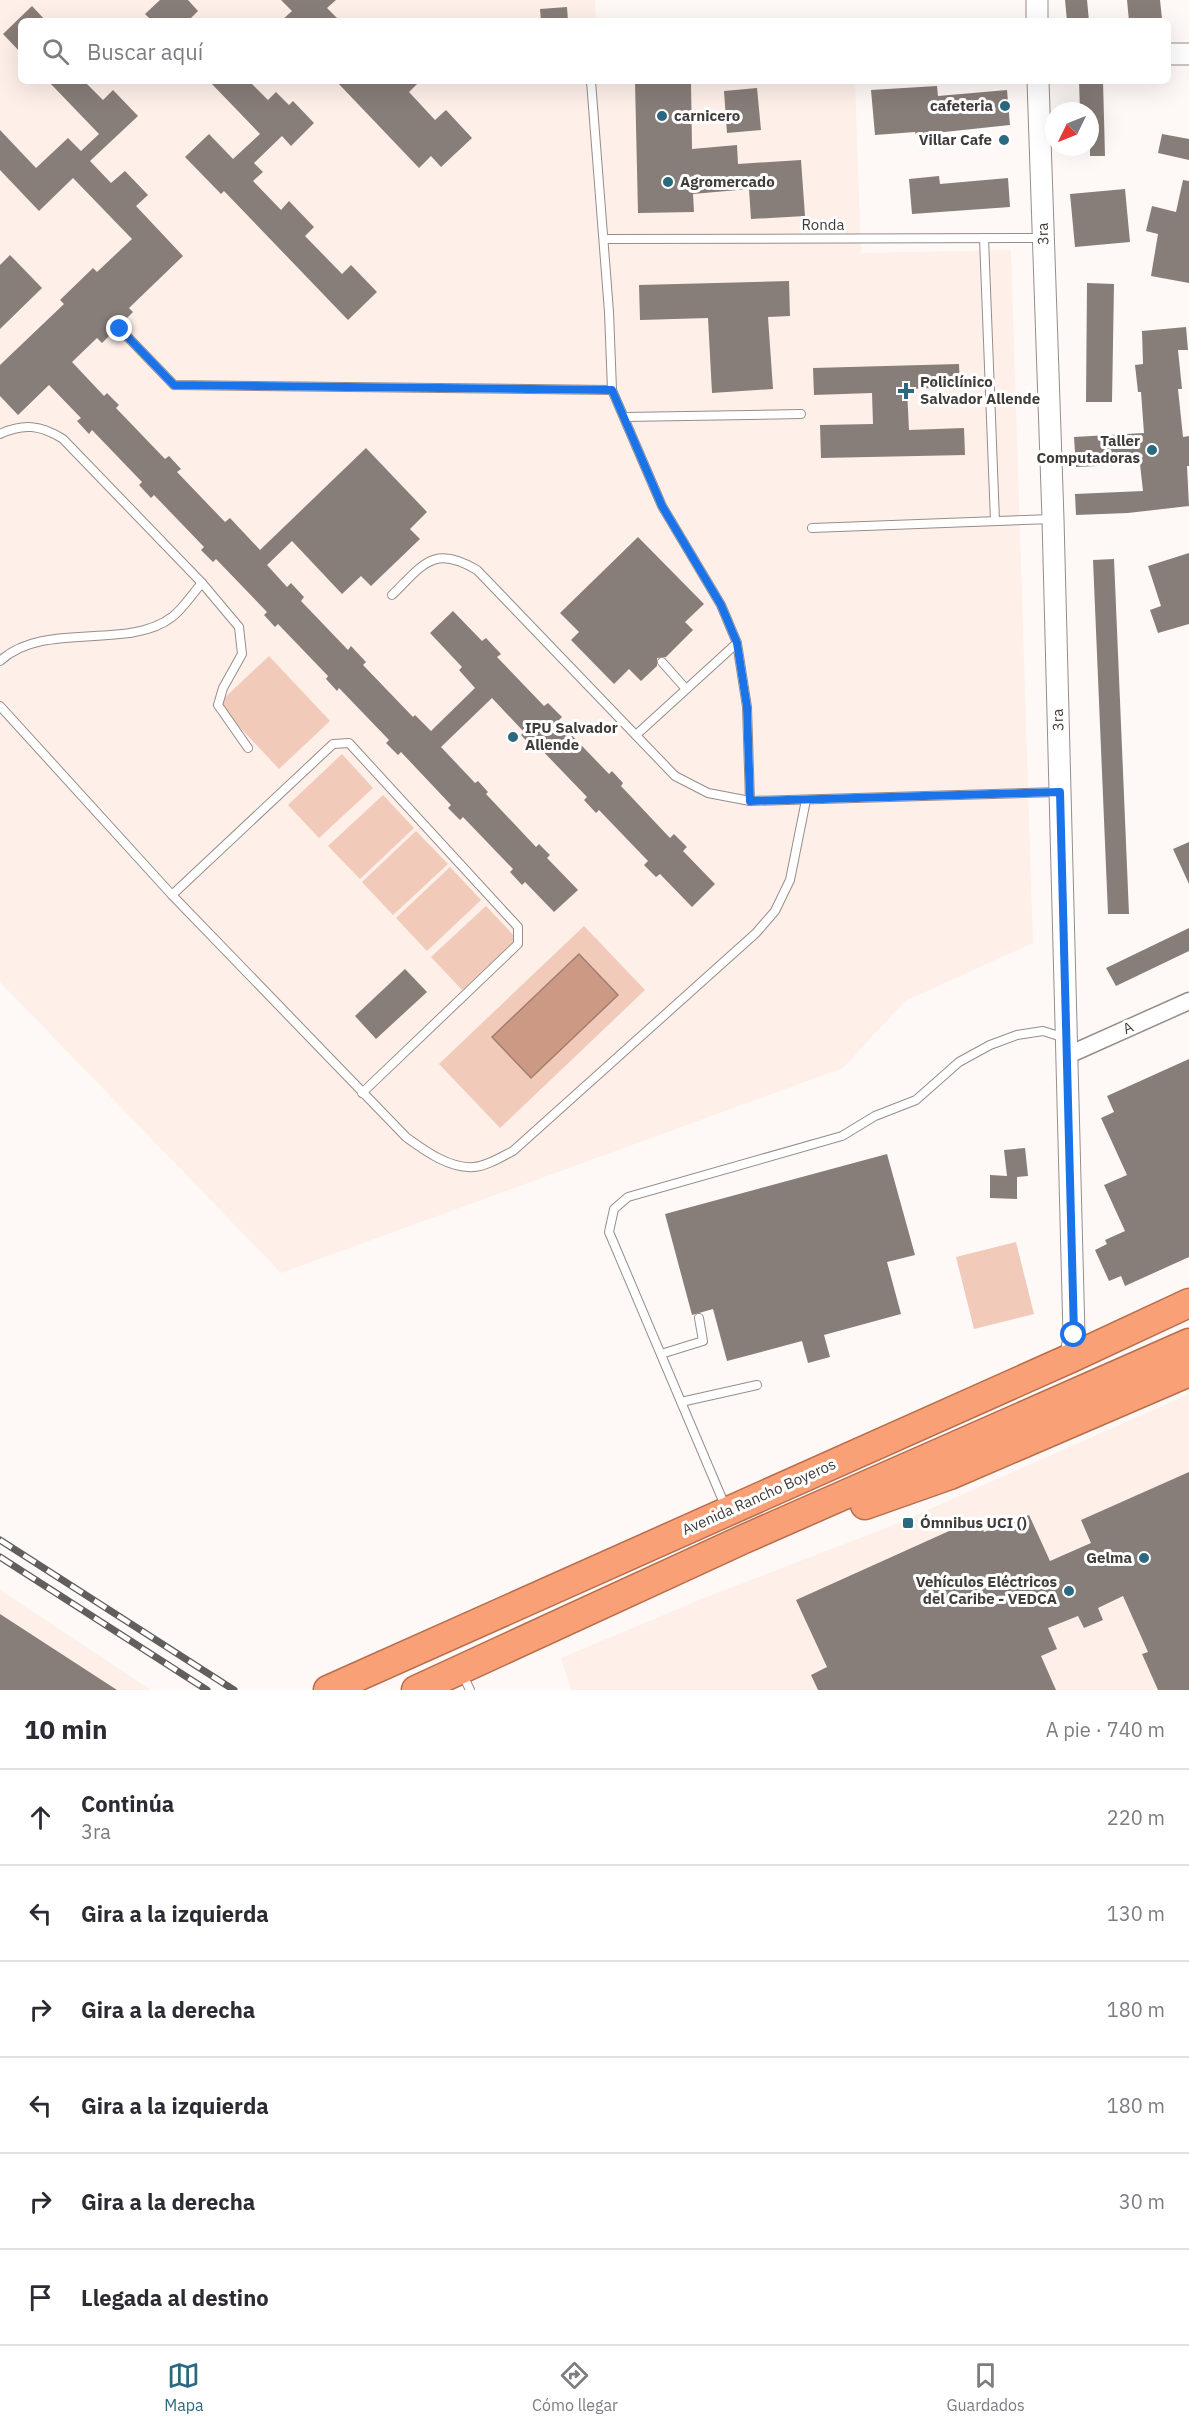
<!DOCTYPE html>
<html lang="es">
<head>
<meta charset="utf-8">
<style>
  :root { --surface:#fff; --page:#f2f2f3; --text:#2b2b33; --muted:#7c7c81; --line:#e1e1e2; --accent:#2a697f }
  body { margin:0; font-family:"IBM Plex Sans",sans-serif; background:var(--page); color:var(--text) }
  .compass { position:absolute; left:1045px; top:102px; width:54px; height:54px; border-radius:50%; background:var(--surface); box-shadow:0 6px 24px #0002; rotate:227deg }
  .stop { position:absolute; width:18px; height:18px; margin:-14px; border:4px solid #1a73e8; border-radius:50%; background:#fff }
  .stop.end { background:#1a73e8; border-color:#fff; box-shadow:0 2px 6px #0008 }
  .list { margin:0; padding:0; list-style:none }
  h2 { display:flex; justify-content:space-between; align-items:center; height:78px; margin:0; padding:0 24px; font-size:26px }
  h2 small { font-size:20px; font-weight:400; color:var(--muted) }
  .list li { display:grid; grid-template-columns:39px 1fr auto; gap:18px; align-items:center; box-sizing:border-box; height:96px; padding:0 24px; border-top:2px solid var(--line) }
  .list b { display:block; font-size:22px; white-space:nowrap }
  .list p { margin:0; font-size:20px; white-space:nowrap; color:var(--muted) }
  .list em { font-size:20px; font-style:normal; color:var(--muted) }
  .icon { flex:none; width:33px; height:33px; fill:none; stroke:currentColor; stroke-width:2; stroke-linecap:round; stroke-linejoin:round }
  .map { position:relative; flex:none; width:1189px; height:1690px; overflow:hidden }
  .search { position:absolute; background:var(--surface); box-shadow:0 6px 24px #0002; left:18px; right:18px; top:18px; height:66px; display:flex; align-items:center; gap:15px; box-sizing:border-box; padding:0 21px; border-radius:9px; color:var(--muted); font-size:22px }
  .sheet { height:654px; background:var(--surface) }
  nav { display:flex; justify-content:space-around; align-items:center; box-sizing:border-box; height:84px; border-top:2px solid var(--line); background:var(--surface); font-size:16px; color:var(--muted) }
  nav a { display:grid; justify-items:center; gap:3px }
  nav .on { color:var(--accent) }
  .map>svg:first-child { display:block }
</style>
</head>
<body>
<div class="map">
<svg width="1189" height="1690" viewBox="0 0 1189 1690">
  <rect width="100%" height="100%" fill="#fef9f7"/>
  <g fill="#feefe9">
    <path d="M 0,0 L 595,0 L 596,21 L 21,21 L 21,81 L 855,81 L 861,253 L 1011,250 L 1033,943 L 905,1001 L 843,1068 L 281,1273 L 0,982 Z"/>
    <path d="M 1189,1394 L 1189,1690 L 571,1690 L 561,1658 L 704,1598 L 896,1524 Z"/>
    <path d="M 0,1590 L 151,1690 L 0,1690 Z"/>
  </g>
  <g fill="#f1cab9">
    <path d="M 269,656 L 330,721 L 279,769 L 218,704 Z"/>
    <path d="M 342,754 L 373,788 L 319,838 L 288,805 Z"/>
    <path d="M 383,795 L 414,828 L 360,879 L 328,846 Z"/>
    <path d="M 416,831 L 448,864 L 393,915 L 362,882 Z"/>
    <path d="M 450,867 L 481,900 L 427,951 L 396,918 Z"/>
    <path d="M 486,906 L 517,939 L 462,990 L 431,957 Z"/>
    <path d="M 584,926 L 645,990 L 500,1128 L 439,1064 Z"/>
    <path d="M 1016,1242 L 1034,1314 L 974,1329 L 956,1257 Z"/>
  </g>
  <path fill="#cc9a84" stroke="#a27e6e" stroke-width="1.5" d="M 579,954 L 618,995 L 531,1078 L 492,1037 Z"/>
  <g fill="#877d79">
    <path d="M 160,0 L 188,0 L 198,11 L 188,21 L 152,21 L 145,14 Z"/>
    <path d="M 281,0 L 336,0 L 327,8 L 340,21 L 281,21 L 292,11 Z"/>
    <path d="M 1065,0 L 1087,0 L 1089,21 L 1067,21 Z"/>
    <path d="M 1127,0 L 1160,0 L 1162,19 L 1129,21 Z"/>
    <path d="M 32,6 L 46,21 L 21,21 L 21,53 L 3,34 Z"/>
    <path d="M 567,7 L 568,21 L 541,21 L 540,9 Z"/>
    <path d="M 48,81 L 84,81 L 103,100 L 113,90 L 138,116 L 90,161 L 111,183 L 125,171 L 148,195 L 136,206 L 183,256 L 129,308 L 133,312 L 122,323 L 116,324 L 114,331 L 102,343 L 97,338 L 72,362 L 104,396 L 107,393 L 119,405 L 116,408 L 165,459 L 169,456 L 181,469 L 177,472 L 225,522 L 230,518 L 260,550 L 366,448 L 427,512 L 410,529 L 420,539 L 371,586 L 361,576 L 342,594 L 292,541 L 267,565 L 287,587 L 291,583 L 304,597 L 301,601 L 348,650 L 351,646 L 366,662 L 363,665 L 413,717 L 415,715 L 431,731 L 475,688 L 459,670 L 462,667 L 430,633 L 453,611 L 482,641 L 486,638 L 501,654 L 497,657 L 544,706 L 548,703 L 562,717 L 558,721 L 609,774 L 612,771 L 623,783 L 621,786 L 670,838 L 674,834 L 687,847 L 683,851 L 715,884 L 692,907 L 660,874 L 656,877 L 644,865 L 648,861 L 599,810 L 596,813 L 584,800 L 587,797 L 537,745 L 533,748 L 521,735 L 524,732 L 492,698 L 441,747 L 475,783 L 478,781 L 488,792 L 486,794 L 536,847 L 539,844 L 550,855 L 547,858 L 578,890 L 554,912 L 525,882 L 522,885 L 510,872 L 513,869 L 463,817 L 460,820 L 448,808 L 451,805 L 401,752 L 398,755 L 386,743 L 389,740 L 339,688 L 337,691 L 326,679 L 328,676 L 278,624 L 275,627 L 264,615 L 267,612 L 216,559 L 213,562 L 201,550 L 204,547 L 154,495 L 151,498 L 139,485 L 142,482 L 92,430 L 89,434 L 77,421 L 81,418 L 49,385 L 18,415 L 0,396 L 0,365 L 64,304 L 60,300 L 93,268 L 97,272 L 132,239 L 73,178 L 39,211 L 0,170 L 0,130 L 36,168 L 68,138 L 81,151 L 99,134 Z"/>
    <path d="M 209,81 L 249,81 L 268,100 L 276,92 L 289,105 L 293,101 L 314,123 L 291,146 L 282,136 L 254,163 L 263,172 L 253,181 L 281,210 L 289,201 L 314,227 L 305,236 L 342,274 L 351,265 L 377,292 L 348,320 L 224,191 L 221,194 L 185,157 L 209,134 L 233,159 L 260,134 Z"/>
    <path d="M 336,81 L 420,81 L 409,92 L 435,120 L 446,110 L 472,138 L 441,167 L 431,156 L 419,168 Z"/>
    <path d="M 691,81 L 692,149 L 737,145 L 738,164 L 801,160 L 805,216 L 751,219 L 749,189 L 693,194 L 694,212 L 638,213 L 635,82 Z"/>
    <path d="M 1079,81 L 1103,81 L 1105,156 L 1090,156 L 1090,111 L 1080,111 Z"/>
    <path d="M 937,86 L 938,96 L 1007,90 L 1010,125 L 916,135 L 915,132 L 875,135 L 871,90 Z"/>
    <path d="M 757,88 L 761,130 L 727,133 L 724,91 Z"/>
    <path d="M 1162,134 L 1189,139 L 1189,160 L 1158,153 Z"/>
    <path d="M 939,176 L 940,184 L 1008,178 L 1010,207 L 912,214 L 909,179 Z"/>
    <path d="M 1183,180 L 1189,181 L 1189,283 L 1151,276 L 1158,234 L 1146,231 L 1152,206 L 1176,212 Z"/>
    <path d="M 1125,189 L 1130,242 L 1075,247 L 1070,194 Z"/>
    <path d="M 10,255 L 42,288 L 0,329 L 0,265 Z"/>
    <path d="M 789,281 L 790,316 L 768,317 L 773,389 L 712,393 L 708,318 L 640,320 L 639,285 Z"/>
    <path d="M 1087,283 L 1114,284 L 1112,402 L 1086,402 Z"/>
    <path d="M 1186,327 L 1188,350 L 1178,350 L 1182,389 L 1178,389 L 1183,437 L 1189,436 L 1189,466 L 1187,466 L 1189,506 L 1128,513 L 1076,515 L 1075,494 L 1143,491 L 1140,464 L 1076,467 L 1074,437 L 1144,433 L 1141,392 L 1138,392 L 1135,365 L 1143,364 L 1142,331 Z"/>
    <path d="M 959,364 L 960,387 L 907,389 L 909,430 L 964,428 L 965,455 L 821,458 L 820,425 L 873,424 L 872,393 L 814,395 L 813,368 Z"/>
    <path d="M 638,537 L 704,604 L 685,622 L 693,630 L 666,657 L 657,658 L 657,666 L 641,681 L 629,669 L 614,684 L 571,640 L 579,632 L 560,613 Z"/>
    <path d="M 1189,553 L 1189,624 L 1158,633 L 1150,610 L 1161,606 L 1148,566 Z"/>
    <path d="M 1114,559 L 1129,914 L 1108,914 L 1093,560 Z"/>
    <path d="M 1189,842 L 1189,884 L 1173,849 Z"/>
    <path d="M 1189,928 L 1189,951 L 1116,986 L 1106,968 Z"/>
    <path d="M 405,969 L 427,992 L 376,1039 L 355,1016 Z"/>
    <path d="M 1189,1059 L 1189,1257 L 1125,1286 L 1121,1276 L 1109,1281 L 1095,1250 L 1107,1244 L 1105,1240 L 1125,1231 L 1104,1185 L 1127,1175 L 1101,1118 L 1114,1112 L 1107,1096 Z"/>
    <path d="M 1025,1148 L 1028,1176 L 1017,1177 L 1017,1199 L 990,1198 L 990,1175 L 1007,1176 L 1004,1150 Z"/>
    <path d="M 887,1154 L 915,1255 L 887,1262 L 901,1314 L 824,1335 L 830,1357 L 808,1363 L 802,1341 L 727,1361 L 713,1309 L 692,1315 L 665,1214 Z"/>
    <path d="M 1189,1472 L 1189,1690 L 1158,1690 L 1142,1654 L 1148,1652 L 1123,1596 L 1098,1608 L 1103,1620 L 1084,1628 L 1078,1616 L 1048,1628 L 1057,1649 L 1041,1656 L 1056,1690 L 818,1690 L 811,1675 L 827,1667 L 796,1600 L 978,1518 L 984,1532 L 1029,1515 L 1050,1561 L 1091,1543 L 1081,1520 Z"/>
    <path d="M 0,1614 L 117,1690 L 0,1690 Z"/>
  </g>
  <g fill="none" stroke-linecap="round" stroke-linejoin="round">
    <g stroke="#978d89" stroke-width="10">
      <g id="service">
        <path d="M 591,81 L 609,312 L 612,390 L 662,506 L 721,605 L 737,643 L 747,707 L 750,801"/>
        <path d="M 984,238 L 995,521"/>
        <path d="M 604,239 L 1043,238"/>
        <path d="M 120,329 L 174,385 L 612,390"/>
        <path d="M 624,417 L 801,414"/>
        <path d="M 0,434 C 23,423 41,425 63,439 L 202,583 L 239,627 L 242,654 L 223,688 L 218,705 L 248,748"/>
        <path d="M 812,528 L 1052,519"/>
        <path d="M 392,595 C 423,565 433,544 477,570 L 675,776 L 708,793 L 750,801 L 1059,792"/>
        <path d="M 0,661 C 44,620 128,651 172,617 C 183,609 192,594 202,583"/>
        <path d="M 662,662 L 686,689"/>
        <path d="M 0,706 L 172,895 L 406,1137 C 424,1150 449,1169 474,1167 C 487,1166 501,1157 513,1151 L 756,933 L 775,911 L 790,880 L 806,800"/>
        <path d="M 636,735 L 737,643"/>
        <path d="M 172,895 L 333,744 L 349,743 L 518,927 L 518,944 L 362,1093"/>
        <path d="M 661,1354 L 703,1341 L 699,1318"/>
        <path d="M 681,1402 L 757,1385"/>
        <path d="M 726,1508 L 609,1232 L 614,1209 L 628,1197 L 842,1136 L 875,1116 L 916,1100 L 959,1062 L 990,1045 L 1017,1035 L 1043,1031 L 1065,1038"/>
        <path d="M 462,1673 L 470,1690"/>
      </g>
    </g>
    <g stroke="#978d89" stroke-width="19">
      <path id="minor" d="M 1066,1056 L 1189,1001"/>
    </g>
    <g stroke="#978d89" stroke-width="23">
      <g id="tertiary">
        <path d="M 1037,0 L 1037,21"/>
        <path d="M 1168,54 L 1189,54"/>
        <path d="M 1038,81 L 1053,519 L 1074,1335 L 1071,1358"/>
      </g>
    </g>
    <g stroke="#b86d4b" stroke-width="31">
      <g id="trunk">
        <path d="M 865,1505 L 950,1475 L 1189,1372"/>
        <path d="M 328,1690 L 1071,1358 L 1189,1303"/>
        <path d="M 416,1690 L 744,1539 L 1189,1343"/>
      </g>
    </g>
    <use href="#service" stroke="#fff" stroke-width="8"/>
    <use href="#minor" stroke="#fff" stroke-width="16"/>
    <use href="#tertiary" stroke="#fff" stroke-width="21"/>
    <use href="#trunk" stroke="#faa076" stroke-width="28"/>
    <g stroke="#625e5c" stroke-width="7">
      <g id="rail">
        <path d="M 0,1540 L 234,1690"/>
        <path d="M 0,1557 L 207,1690"/>
      </g>
    </g>
    <use href="#rail" stroke="#fff" stroke-width="4.5" stroke-dasharray="14" stroke-linecap="butt"/>
  </g>
  <g fill="none" stroke-linecap="round" stroke-linejoin="round">
    <path stroke="#1a73e8" stroke-width="8" d="M 120,329 L 174,385 L 612,390 L 662,506 L 721,605 L 737,643 L 747,707 L 750,801 L 1060,792 L 1074,1335"/>
  </g>
  <g fill="#2a697f" stroke="#fff" stroke-width="2">
    <circle cx="1005" cy="106" r="6"/>
    <circle cx="662" cy="116" r="6"/>
    <circle cx="1004" cy="140" r="6"/>
    <circle cx="668" cy="182" r="6"/>
    <path d="M903 382h6v6h6v6h-6v6h-6v-6h-6v-6h6z"/>
    <circle cx="1152" cy="450" r="6"/>
    <circle cx="513" cy="737" r="6"/>
    <rect x="902" y="1517" width="12" height="12" rx="3"/>
    <circle cx="1144" cy="1558" r="6"/>
    <circle cx="1069" cy="1591" r="6"/>
  </g>
  <g text-anchor="middle" stroke-width="6" stroke-linejoin="round" paint-order="stroke">
    <g font-size="15" font-weight="bold" fill="#403c3a" stroke="#fff" text-anchor="end">
      <text x="993" y="111">cafeteria</text>
      <text x="674" y="121" text-anchor="start">carnicero</text>
      <text x="992" y="145">Villar Cafe</text>
      <text x="680" y="187" text-anchor="start">Agromercado</text>
      <text x="920" y="387" text-anchor="start">Policlínico<tspan x="920" dy="17">Salvador Allende</tspan></text>
      <text x="1140" y="446">Taller<tspan x="1140" dy="17">Computadoras</tspan></text>
      <text x="525" y="733" text-anchor="start">IPU Salvador<tspan x="525" dy="17">Allende</tspan></text>
      <text x="920" y="1528" text-anchor="start">Ómnibus UCI ()</text>
      <text x="1132" y="1563">Gelma</text>
      <text x="1057" y="1587">Vehículos Eléctricos<tspan x="1057" dy="17">del Caribe - VEDCA</tspan></text>
    </g>
    <g font-size="15" fill="#403c3a" stroke="#fff">
      <text x="823" y="230">Ronda</text>
      <text transform="translate(1043 234) rotate(-92)" y="5">3ra</text>
      <text transform="translate(1058 720) rotate(-92)" y="5">3ra</text>
      <text transform="translate(1128 1028) rotate(-24)" y="5">A</text>
      <text transform="translate(759 1497) rotate(-24)" y="5">Avenida Rancho Boyeros</text>
    </g>
  </g>
</svg>
<svg class="compass" viewBox="-18 -18 36 36"><path d="M0-13l5 13h-10z" fill="#e53935"/><path d="M0 13l5-13h-10z" fill="#7c7c81"/></svg>
<div class="stop" style="left:1074px;top:1335px"></div>
<div class="stop end" style="left:120px;top:329px"></div>
<div class="search"><svg class="icon" aria-label="search" viewBox="0 0 24 24"><circle cx="10" cy="10" r="6"/><path d="M15 15l6 6"/></svg>Buscar aquí</div>
</div>
<section class="sheet">
<h2>10 min<small>A pie · 740 m</small></h2>
<ul class="list">
<li><svg class="icon" aria-label="ahead" viewBox="0 0 24 24"><path d="M12 20V5M6 11l6-6 6 6"/></svg><div><b>Continúa</b><p>3ra</p></div><em>220 m</em></li>
<li><svg class="icon" aria-label="left" viewBox="0 0 24 24"><path d="M17 20v-9H6M10 6l-5 5 5 5"/></svg><div><b>Gira a la izquierda</b></div><em>130 m</em></li>
<li><svg class="icon" aria-label="right" viewBox="0 0 24 24"><path d="M7 20v-9h11M14 6l5 5-5 5"/></svg><div><b>Gira a la derecha</b></div><em>180 m</em></li>
<li><svg class="icon" aria-label="left" viewBox="0 0 24 24"><path d="M17 20v-9H6M10 6l-5 5 5 5"/></svg><div><b>Gira a la izquierda</b></div><em>180 m</em></li>
<li><svg class="icon" aria-label="right" viewBox="0 0 24 24"><path d="M7 20v-9h11M14 6l5 5-5 5"/></svg><div><b>Gira a la derecha</b></div><em>30 m</em></li>
<li><svg class="icon" aria-label="arrive" viewBox="0 0 24 24"><path d="M6 21V4h12l-3 4 3 4H6"/></svg><div><b>Llegada al destino</b></div></li>
</ul>
</section>
<nav>
<a class="on"><svg class="icon" aria-label="map" viewBox="0 0 24 24"><path d="M3 6l6-2 6 2 6-2v14l-6 2-6-2-6 2zM9 4v14M15 6v14"/></svg>Mapa</a>
<a><svg class="icon" aria-label="directions" viewBox="0 0 24 24"><path d="M12 3l9 9-9 9-9-9zM9 14v-3h6M13 9l2 2-2 2"/></svg>Cómo llegar</a>
<a><svg class="icon" aria-label="saved" viewBox="0 0 24 24"><path d="M7 4h10v16l-5-4-5 4z"/></svg>Guardados</a>
</nav>
</body>
</html>
